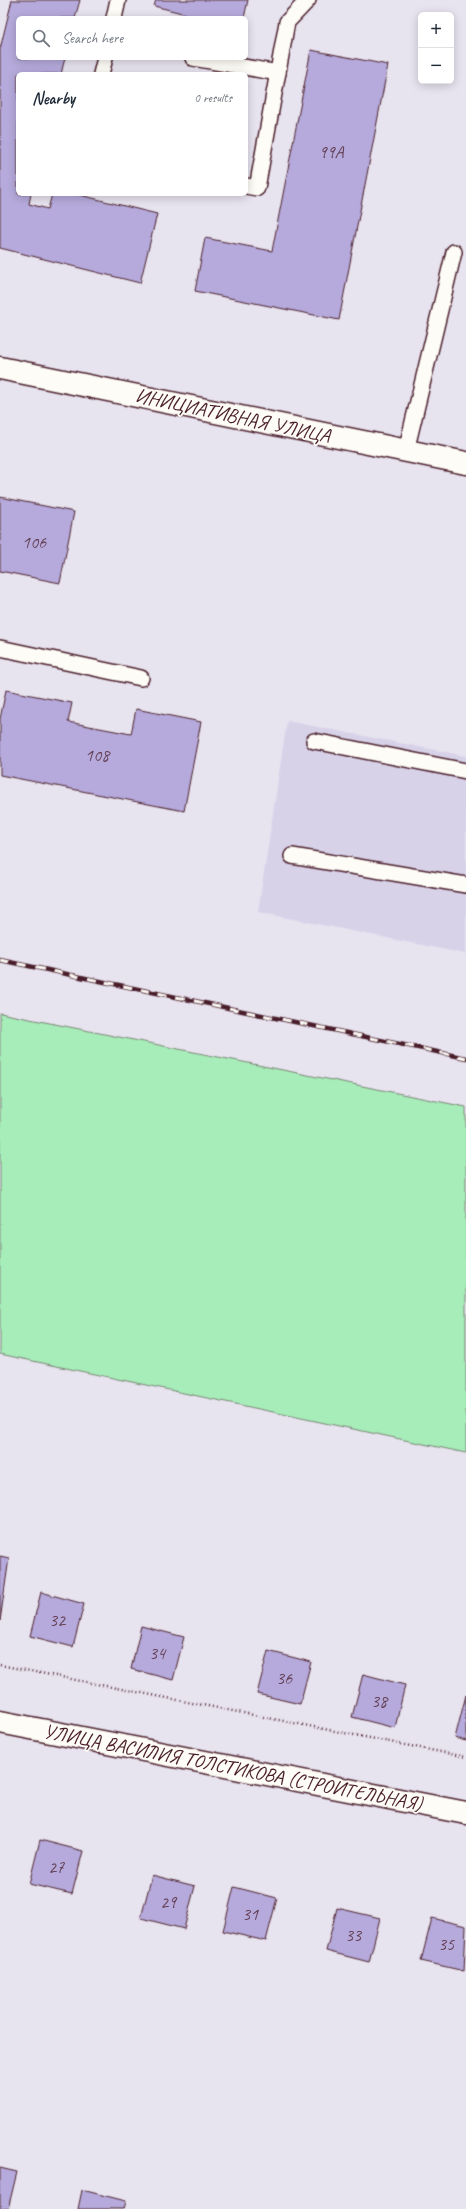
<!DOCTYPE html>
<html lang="en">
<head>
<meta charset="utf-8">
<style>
  :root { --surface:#fff; --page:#f6f6f7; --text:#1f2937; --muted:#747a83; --line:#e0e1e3 }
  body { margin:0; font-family:Caveat,sans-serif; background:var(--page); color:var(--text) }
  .controls { position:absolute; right:12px; top:12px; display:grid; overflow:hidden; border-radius:6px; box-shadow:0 2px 10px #0003 }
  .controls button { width:36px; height:36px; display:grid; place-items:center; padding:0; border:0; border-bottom:1px solid var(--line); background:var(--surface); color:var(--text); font:20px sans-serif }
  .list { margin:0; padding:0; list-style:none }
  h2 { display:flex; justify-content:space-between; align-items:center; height:52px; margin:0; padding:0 16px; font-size:17px }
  h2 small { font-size:13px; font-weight:400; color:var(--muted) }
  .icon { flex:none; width:22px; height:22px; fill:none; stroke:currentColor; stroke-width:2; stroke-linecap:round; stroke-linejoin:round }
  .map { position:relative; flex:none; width:466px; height:2209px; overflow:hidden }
  .search { position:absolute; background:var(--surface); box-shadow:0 2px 10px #0003; left:16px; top:16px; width:232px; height:44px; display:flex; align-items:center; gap:10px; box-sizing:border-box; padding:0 14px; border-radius:6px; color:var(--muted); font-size:15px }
  .panel { position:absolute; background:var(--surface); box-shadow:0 2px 10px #0003; left:16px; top:72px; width:232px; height:124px; border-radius:6px }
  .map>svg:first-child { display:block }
</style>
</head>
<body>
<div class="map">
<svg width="466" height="2209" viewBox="0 0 466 2209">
  <rect width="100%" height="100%" fill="#e7e3ef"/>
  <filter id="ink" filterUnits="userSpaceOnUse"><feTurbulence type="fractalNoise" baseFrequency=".025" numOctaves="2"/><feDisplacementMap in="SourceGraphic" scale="8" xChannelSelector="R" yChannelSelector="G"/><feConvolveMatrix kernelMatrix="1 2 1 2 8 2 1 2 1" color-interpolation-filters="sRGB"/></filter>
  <g filter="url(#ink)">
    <path fill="#d8d2e9" d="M 287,721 L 466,756 L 466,954 L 258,912 Z"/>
    <path fill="#a7edba" stroke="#788672" d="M 0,1013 L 466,1107 L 466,1453 L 0,1354 Z"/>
    <g fill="#b5aadb" stroke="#4a1f2b">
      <path d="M 12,0 L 80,0 L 75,18 L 18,18 L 18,58 L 65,58 L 61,74 L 18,74 L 18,194 L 31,194 L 29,204 L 48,209 L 52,194 L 76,194 L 157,214 L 140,283 L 0,248 L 0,49 Z"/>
      <path d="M 156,0 L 248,0 L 244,18 L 202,18 L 154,6 Z"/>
      <path d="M 311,50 L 388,65 L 339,320 L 195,291 L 205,238 L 272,251 Z"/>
      <path d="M 0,497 L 74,512 L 60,583 L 0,571 Z"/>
      <path d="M 6,690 L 72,703 L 68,722 L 131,734 L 136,709 L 201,722 L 184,811 L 0,775 L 0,719 Z"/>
      <path d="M 0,1556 L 9,1558 L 0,1621 Z"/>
      <path d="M 41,1592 L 84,1604 L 73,1647 L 30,1636 Z"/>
      <path d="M 141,1626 L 184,1637 L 173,1680 L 131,1669 Z"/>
      <path d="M 268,1651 L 311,1662 L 300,1704 L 257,1694 Z"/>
      <path d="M 363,1674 L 405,1685 L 395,1728 L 352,1717 Z"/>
      <path d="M 466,1695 L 466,1741 L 455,1738 Z"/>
      <path d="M 40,1840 L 83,1851 L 72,1894 L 29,1884 Z"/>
      <path d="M 152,1875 L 195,1886 L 184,1929 L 141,1918 Z"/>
      <path d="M 234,1887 L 277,1898 L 266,1941 L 223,1931 Z"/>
      <path d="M 337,1908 L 380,1918 L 369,1962 L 326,1951 Z"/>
      <path d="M 432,1918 L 466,1926 L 464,1971 L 421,1961 Z"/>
      <path d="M 0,2168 L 17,2172 L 8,2209 L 0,2209 Z"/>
      <path d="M 82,2190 L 126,2201 L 124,2209 L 78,2209 Z"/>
    </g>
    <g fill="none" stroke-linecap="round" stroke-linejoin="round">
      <g stroke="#4a1f2b" stroke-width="18">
        <g id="service">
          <path d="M 114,18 L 118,0"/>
          <path d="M 193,58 L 278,73"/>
          <path d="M 101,74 L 105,58"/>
          <path d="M 246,186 L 257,188 L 287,22 L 308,0"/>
          <path d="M 406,451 L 454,252"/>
          <path d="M 0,648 L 141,678"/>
          <path d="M 314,741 L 466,771"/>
          <path d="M 292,856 L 466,885"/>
        </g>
      </g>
      <g stroke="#4a1f2b" stroke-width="25">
        <path id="minor" d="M 0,368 L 466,463"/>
      </g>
      <g stroke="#4a1f2b" stroke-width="25">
        <path id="secondary" d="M 0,1722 L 466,1813"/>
      </g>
      <path stroke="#4a1f2b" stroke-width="2.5" stroke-dasharray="1 3" stroke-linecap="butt" d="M 0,1665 L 466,1757"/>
      <use href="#service" stroke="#fdfcf7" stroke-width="15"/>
      <use href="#minor" stroke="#fdfcf7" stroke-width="22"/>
      <use href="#secondary" stroke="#fdfcf7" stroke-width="22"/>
      <g stroke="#4a1f2b" stroke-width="4.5">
        <path id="rail" d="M 0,960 L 466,1058"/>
      </g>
      <use href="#rail" stroke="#fdfcf7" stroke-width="3" stroke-dasharray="9" stroke-linecap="butt"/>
    </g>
  </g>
  <g text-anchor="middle" stroke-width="3.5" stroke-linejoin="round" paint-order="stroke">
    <g font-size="18" fill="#654257">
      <text x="331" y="158">99А</text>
      <text x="34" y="548">106</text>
      <text x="97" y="761">108</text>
      <text x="57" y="1626">32</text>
      <text x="157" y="1659">34</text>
      <text x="284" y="1684">36</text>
      <text x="379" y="1707">38</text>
      <text x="56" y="1873">27</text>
      <text x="168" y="1908">29</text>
      <text x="250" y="1920">31</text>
      <text x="353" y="1941">33</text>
      <text x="446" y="1950">35</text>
    </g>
    <g font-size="20" fill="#4a1f2b" stroke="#fdfcf7">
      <text transform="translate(233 415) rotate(12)" y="7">ИНИЦИАТИВНАЯ УЛИЦА</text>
      <text transform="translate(233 1767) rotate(11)" y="7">УЛИЦА ВАСИЛИЯ ТОЛСТИКОВА (СТРОИТЕЛЬНАЯ)</text>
    </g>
  </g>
</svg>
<div class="controls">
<button>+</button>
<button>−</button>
</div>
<div class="search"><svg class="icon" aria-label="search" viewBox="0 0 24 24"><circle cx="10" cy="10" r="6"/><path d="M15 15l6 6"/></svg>Search here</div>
<section class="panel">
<h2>Nearby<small>0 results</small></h2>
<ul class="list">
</ul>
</section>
</div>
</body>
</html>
